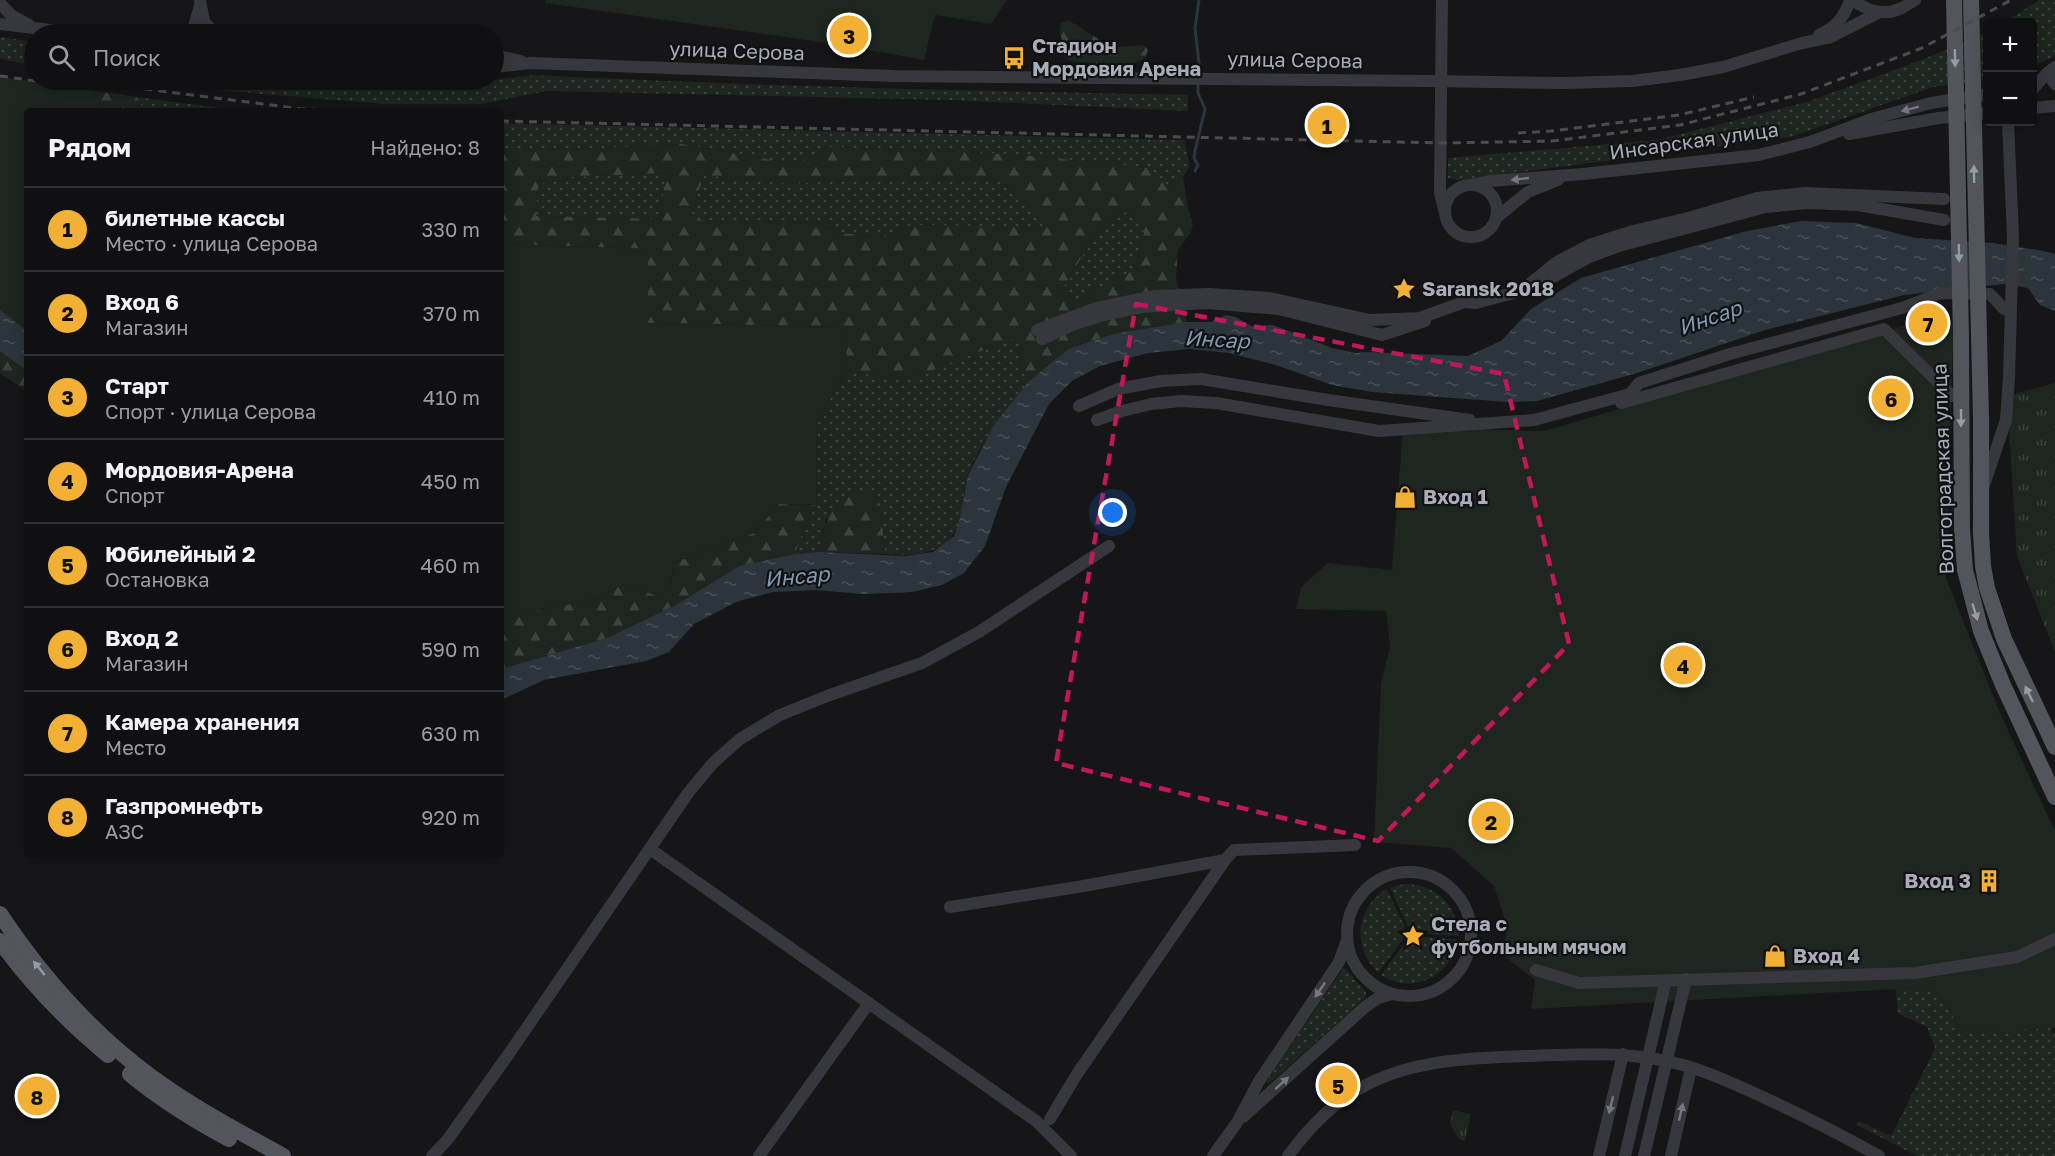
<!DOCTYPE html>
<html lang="ru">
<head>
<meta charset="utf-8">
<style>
  :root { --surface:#101012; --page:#19191b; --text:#f1f3f6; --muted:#9c9d9f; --line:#303032; --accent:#f2b134 }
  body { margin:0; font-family:"Golos Text",sans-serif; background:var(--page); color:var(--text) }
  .controls { position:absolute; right:18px; top:18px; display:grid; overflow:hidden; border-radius:6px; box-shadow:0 3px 15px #0003 }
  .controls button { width:54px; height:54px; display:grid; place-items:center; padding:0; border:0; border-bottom:2px solid var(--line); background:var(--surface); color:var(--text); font:30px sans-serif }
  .you { position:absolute; left:1113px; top:513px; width:21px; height:21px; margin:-15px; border:4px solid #fff; border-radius:50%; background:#1a73e8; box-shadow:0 0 0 9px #1a73e833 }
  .badge { display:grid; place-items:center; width:39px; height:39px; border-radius:50%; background:var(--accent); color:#111; font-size:20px; font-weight:700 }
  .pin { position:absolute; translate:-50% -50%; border:3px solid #fff; box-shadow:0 2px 6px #0006 }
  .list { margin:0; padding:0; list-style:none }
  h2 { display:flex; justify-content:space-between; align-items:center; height:78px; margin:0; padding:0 24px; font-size:26px }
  h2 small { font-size:20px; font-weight:400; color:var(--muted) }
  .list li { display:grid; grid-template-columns:39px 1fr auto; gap:18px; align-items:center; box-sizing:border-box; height:84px; padding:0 24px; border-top:2px solid var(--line) }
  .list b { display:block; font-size:22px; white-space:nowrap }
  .list p { margin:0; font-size:20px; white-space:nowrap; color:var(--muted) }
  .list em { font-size:20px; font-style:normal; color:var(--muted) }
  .icon { flex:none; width:33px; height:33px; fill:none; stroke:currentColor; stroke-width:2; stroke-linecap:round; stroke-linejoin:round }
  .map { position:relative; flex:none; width:2055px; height:1156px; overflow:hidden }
  .search { position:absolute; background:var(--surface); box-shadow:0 3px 15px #0003; left:24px; top:24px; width:480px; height:66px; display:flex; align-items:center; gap:15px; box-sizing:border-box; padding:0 21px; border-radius:33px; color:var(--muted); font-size:22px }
  .panel { position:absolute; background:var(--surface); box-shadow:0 3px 15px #0003; left:24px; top:108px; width:480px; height:750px; border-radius:6px }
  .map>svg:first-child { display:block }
</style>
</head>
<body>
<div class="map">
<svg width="2055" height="1156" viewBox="0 0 2055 1156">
  <defs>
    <pattern id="grass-dots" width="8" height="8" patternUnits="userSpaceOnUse" patternTransform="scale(1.5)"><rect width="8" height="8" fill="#1e261f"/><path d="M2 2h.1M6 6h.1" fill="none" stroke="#3c433d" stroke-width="1.8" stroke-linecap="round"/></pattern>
    <pattern id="forest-firs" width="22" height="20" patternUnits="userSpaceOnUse" patternTransform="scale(1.5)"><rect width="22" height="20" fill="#1e261f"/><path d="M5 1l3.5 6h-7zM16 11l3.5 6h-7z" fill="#3c433d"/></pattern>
    <pattern id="park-tufts" width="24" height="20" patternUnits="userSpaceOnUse" patternTransform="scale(1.5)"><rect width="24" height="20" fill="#1e261f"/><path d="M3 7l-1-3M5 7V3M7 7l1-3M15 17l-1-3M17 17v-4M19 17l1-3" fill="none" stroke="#3c433d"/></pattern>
    <pattern id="water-ripples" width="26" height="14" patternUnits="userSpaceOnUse" patternTransform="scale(1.5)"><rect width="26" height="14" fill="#2c353c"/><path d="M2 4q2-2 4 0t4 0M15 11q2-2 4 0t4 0" fill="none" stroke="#485056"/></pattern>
  </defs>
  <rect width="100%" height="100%" fill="#161618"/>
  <g fill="url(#grass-dots)">
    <path d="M 2039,0 L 2055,0 L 2055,56 L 2033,66 L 2032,22 L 2005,22 Z"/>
    <path d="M 1987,32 L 1987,80 L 1933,87 L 1791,137 L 1458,180 L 1448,178 L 1448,158 L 1657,140 L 1807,102 L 1924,59 Z"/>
    <path d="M 0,37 L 34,42 L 34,65 L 0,59 Z"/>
    <path d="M 534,75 C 752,86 970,91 1188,95 L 1188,111 L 949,100 L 546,91 L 482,104 L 386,104 L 228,91 L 141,80 L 361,80 L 404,82 L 494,80 Z"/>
    <path d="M 137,97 L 243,111 L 144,111 Z"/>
    <path d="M 501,123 L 1184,140 L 1190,166 L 1183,177 L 1165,186 L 1149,168 L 1010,154 L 831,147 L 795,164 L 682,144 L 605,148 L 516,149 L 501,151 Z"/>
    <path d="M 666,173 L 661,219 L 536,216 L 537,189 L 548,178 Z"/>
    <path d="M 704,175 L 791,184 L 847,180 L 995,180 L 1013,188 L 1048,227 L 911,225 L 888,237 L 838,233 L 823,223 L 694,220 L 692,213 Z"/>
    <path d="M 1134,211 L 1144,231 L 1134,270 L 1115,280 L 1110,288 L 1096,288 L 1076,305 L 1063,288 L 1093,238 L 1115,214 Z"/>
    <path d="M 1021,335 L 1019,363 L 1028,382 C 1006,411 982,440 968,474 C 964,487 963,502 961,515 C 953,554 919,557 885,554 L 880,504 L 826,519 L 818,552 L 795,554 L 802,533 L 816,505 L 818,419 L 847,371 L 906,380 Z"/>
    <path d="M 1404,884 C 1435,884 1458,904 1459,936 L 1417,933 L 1414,928 L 1408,926 L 1390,888 Z"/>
    <path d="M 1387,889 L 1405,927 L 1402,932 L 1403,939 L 1378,973 C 1352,947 1355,908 1387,889 Z"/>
    <path d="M 1417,936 L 1458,940 C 1452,976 1412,996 1381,975 L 1406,941 L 1413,941 Z"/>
    <path d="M 1344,967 L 1366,992 L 1366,997 L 1269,1084 L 1266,1082 Z"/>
    <path d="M 1933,987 L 1963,1031 L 2051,1028 L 2052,1033 L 2055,1033 L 2055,1156 L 1917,1156 L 1857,1125 L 1859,1121 L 1891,1136 L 1935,1048 L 1927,1027 L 1898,1013 L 1896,989 Z"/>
  </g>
  <g fill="url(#forest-firs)" fill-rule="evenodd">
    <path d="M 1068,20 L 1106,44 L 1119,47 L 1144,45 L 1148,50 L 1145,58 L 1130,65 L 1074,62 L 1066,58 L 1060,32 L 1061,23 Z"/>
    <path d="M 95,91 L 137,97 L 144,111 L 103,111 Z"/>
    <path d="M 682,144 L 795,164 L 831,147 L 1010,154 L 1150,168 L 1165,186 L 1183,177 L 1189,212 L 1193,225 L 1190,234 L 1178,250 L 1176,279 L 1180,294 L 1186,304 L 1186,322 L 1113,334 L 1068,349 L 1028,382 L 1019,363 L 1020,336 L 906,380 L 847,371 L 845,327 L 648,323 L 648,249 L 501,244 L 504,186 L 501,185 L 501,151 L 516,149 L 605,148 ZM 666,173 L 660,219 L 536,216 L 537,189 L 548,178 ZM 704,175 L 791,184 L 847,180 L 995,180 L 1013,188 L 1047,227 L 911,225 L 888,237 L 838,233 L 823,223 L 695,220 L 692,213 ZM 1134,211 L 1144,232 L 1134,270 L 1115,280 L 1110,288 L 1096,288 L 1076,305 L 1063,288 L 1093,238 L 1115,214 Z"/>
    <path d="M 0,351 L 27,371 L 27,392 L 0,373 Z"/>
    <path d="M 863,490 L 880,504 L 885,554 L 818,552 C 827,517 829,505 863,490 Z"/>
    <path d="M 778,504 L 816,505 L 802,533 L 795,554 L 739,566 L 676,605 L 607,638 L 501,669 L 501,617 L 596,599 L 624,584 L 671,587 L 673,563 L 756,532 Z"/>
  </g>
  <g fill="url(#park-tufts)">
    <path d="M 2055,383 L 2055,652 L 2017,556 L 2007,396 Z"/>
    <path d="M 1453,1110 L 1471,1114 L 1465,1141 L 1459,1139 L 1450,1124 Z"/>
  </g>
  <g fill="#1e261f">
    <path d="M 546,0 L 1007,0 L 991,24 L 935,15 L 924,60 L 842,45 L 545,3 Z"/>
    <path d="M 0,77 L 95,91 L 103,111 L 27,111 L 27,331 L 0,310 Z"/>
    <path d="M 501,244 L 648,249 L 648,323 L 846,327 L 847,371 L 818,419 L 816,505 L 778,504 L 756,532 L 673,563 L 671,587 L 657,596 L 624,584 L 596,599 L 501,617 Z"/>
    <path d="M 1951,320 L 1953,339 L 1946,578 L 2000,713 L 2055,831 L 2055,1028 L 1963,1032 L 1933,987 L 1531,1009 L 1535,980 L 1503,955 L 1507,926 L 1494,886 L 1451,848 L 1374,842 L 1381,684 L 1390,646 L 1386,611 L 1296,609 L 1301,587 L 1328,563 L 1392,570 L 1403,428 L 1544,431 L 1913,323 Z"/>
  </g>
  <g fill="url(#water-ripples)">
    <path d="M 1801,221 L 1856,223 L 1915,238 L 1993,243 L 2044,251 L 2055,254 L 2055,311 L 2040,305 L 2028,288 L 2004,284 L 1904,295 L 1765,330 L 1637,373 L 1537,401 L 1508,402 L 1372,392 L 1332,385 L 1276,365 L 1229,353 L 1189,349 L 1148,353 L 1100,366 L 1072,381 L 1049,404 L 1006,487 L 985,546 L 964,573 L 942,585 L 912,592 L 863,594 L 816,590 L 773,592 L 736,602 L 694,624 L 669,652 L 646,661 L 544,680 L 501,700 L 501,669 L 607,638 L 676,605 L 739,566 L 795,554 L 818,552 L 905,556 L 933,552 L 954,536 L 960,518 L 968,475 L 994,425 L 1028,382 L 1068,349 L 1113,334 L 1186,322 L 1211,322 L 1226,315 L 1236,317 L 1251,326 L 1273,325 L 1332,348 L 1356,353 L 1365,352 L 1468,356 L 1501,341 L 1531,309 L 1581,278 L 1747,231 Z"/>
    <path d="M 0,310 L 27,331 L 27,371 L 0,351 Z"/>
  </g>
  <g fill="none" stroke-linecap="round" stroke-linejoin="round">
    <g stroke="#2c353c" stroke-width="3">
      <path d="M 1198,76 L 1199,63 L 1195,28 L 1199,0"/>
      <path d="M 1195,171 L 1198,165 L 1194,158 L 1195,151 L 1205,109 L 1198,93 L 1198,82"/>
    </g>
    <g stroke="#37383d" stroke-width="12">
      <path d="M 200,0 L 204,22 L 216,34"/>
      <path d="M 1442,0 L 1440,193 L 1445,213"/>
      <path d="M 1851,0 L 1870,10 L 1880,12"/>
      <path d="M 0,3 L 11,15 L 29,25"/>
      <path d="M 0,24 L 83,34"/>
      <path d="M 185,34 L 193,29 L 200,6"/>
      <path d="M 1819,35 C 1836,27 1844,18 1850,0"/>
      <path d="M 494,55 L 521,61"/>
      <path d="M 494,67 L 531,63 L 892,76 L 1427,81 L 1565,83 L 1632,81 L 1680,75 L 1723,67 L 1802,43 L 1831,37 L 1880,12 L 1891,12 L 1902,8 L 1915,0"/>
      <path d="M 2047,73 L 2055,84"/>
      <path d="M 2032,90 L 2047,73 L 2055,67"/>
      <path d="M 2032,108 L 2055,106"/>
      <path d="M 1849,134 L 1939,118 L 1988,113"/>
      <path d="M 1471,185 L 1491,181 L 1583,174 L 1759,155 L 1810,142 L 1871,119 L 1931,103 L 1988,94"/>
      <circle cx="1471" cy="211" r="26"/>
      <path d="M 1496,218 L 1528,192 L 1558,180"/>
      <path d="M 1531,283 L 1557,262 L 1589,245 L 1633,231 L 1688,218 L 1757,198 L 1805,193 L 1944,199"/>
      <path d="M 1037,330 L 1096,308 L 1153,296 L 1209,294 L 1270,298 L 1370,320 L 1420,318 L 1464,302 L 1476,303 L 1535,287 L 1589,257 L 1619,246 L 1766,207 L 1807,203 L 1858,205 L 1944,220"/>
      <path d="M 1042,339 L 1072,325 L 1100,316 L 1142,307 L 1207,303 L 1279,309 L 1382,335 L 1425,321"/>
      <path d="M 1621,403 L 1884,329 L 1952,396"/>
      <path d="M 1079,406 L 1118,389 L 1161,381 L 1201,379 L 1328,400 L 1470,420"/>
      <path d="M 1097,420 L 1122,411 L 1151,404 L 1181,401 L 1216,403 L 1379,431 L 1534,420 L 1630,394 L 1639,383 L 1730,354 L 1902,308 L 1941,293 L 1990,294 L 2004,309"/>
      <path d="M 1984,485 L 2006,420 L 2009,378 L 2013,237 L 2008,122"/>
      <path d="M 650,849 L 1036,1121 L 1071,1156"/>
      <circle cx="1409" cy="934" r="62"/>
      <path d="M 950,907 L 1078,887 L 1225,860 L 1234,850 L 1355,845"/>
      <path d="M 1536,970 L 1579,983 L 1915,973 L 2017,957 L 2055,939"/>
      <path d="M 1243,1117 L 1365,1007 L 1378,998 L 1393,994"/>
      <path d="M 1050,1119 L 1077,1074 L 1225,860"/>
      <path d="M 432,1156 L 448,1139 L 508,1055 L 688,793 L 713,763 L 740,739 L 780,715 L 827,696 L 922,663 L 979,632 L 1109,546"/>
      <path d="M 759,1156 L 869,1003"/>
      <path d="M 1213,1156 L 1238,1121 L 1259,1081 L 1339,962 L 1347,940"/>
      <path d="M 1288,1156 C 1310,1126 1335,1100 1368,1084 C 1417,1059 1474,1058 1528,1056 C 1586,1054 1633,1050 1690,1067 C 1716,1075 1741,1087 1765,1098 C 1804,1116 1842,1135 1879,1156"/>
      <path d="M 1599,1156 L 1623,1054"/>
      <path d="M 1625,1156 L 1666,980"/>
      <path d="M 1644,1156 L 1686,979"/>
      <path d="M 1671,1156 L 1691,1068"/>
    </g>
    <g stroke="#53555c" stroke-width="16">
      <path d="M 1954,0 L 1961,338 L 1962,530 L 1965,570 L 1981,631 L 2003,685 L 2055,797"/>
      <path d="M 1971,0 L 1981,419 L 1981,533 L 1983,566 L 1987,588 L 2004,639 L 2055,747"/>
      <path d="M 0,914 C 49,988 111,1054 187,1101 C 218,1121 251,1138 283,1156"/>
      <path d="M 0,941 C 31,984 68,1022 108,1055"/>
      <path d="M 130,1074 C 160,1099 194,1120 229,1139"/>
    </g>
    <g stroke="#4a4c52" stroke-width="3" stroke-dasharray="8 6" stroke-linecap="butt">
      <path d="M 0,76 L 86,88"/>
      <path d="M 75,80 L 302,109 L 376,111"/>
      <path d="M 501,121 L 1441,143 L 1552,141 L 1680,125 L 1801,94 L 1922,48 L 2011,0"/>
      <path d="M 1518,133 L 1552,131 L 1679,115 L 1754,97"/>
    </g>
  </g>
  <defs><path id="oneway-solid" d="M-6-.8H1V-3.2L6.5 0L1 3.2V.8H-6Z" transform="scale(1.5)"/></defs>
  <g fill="#979ba6">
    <use href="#oneway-solid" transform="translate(1955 58) rotate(89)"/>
    <use href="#oneway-solid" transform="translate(1974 174) rotate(-91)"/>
    <use href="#oneway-solid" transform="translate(1959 253) rotate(89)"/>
    <use href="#oneway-solid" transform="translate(1961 418) rotate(90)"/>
    <use href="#oneway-solid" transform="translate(1975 612) rotate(73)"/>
    <use href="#oneway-solid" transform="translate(2029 694) rotate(-116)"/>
    <use href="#oneway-solid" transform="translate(39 968) rotate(-129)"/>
  </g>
  <g fill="#757881">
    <use href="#oneway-solid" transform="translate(1910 109) rotate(165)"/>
    <use href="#oneway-solid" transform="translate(1520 179) rotate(174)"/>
    <use href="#oneway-solid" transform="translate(1320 990) rotate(124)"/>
    <use href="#oneway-solid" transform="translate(1282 1083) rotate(-42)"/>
    <use href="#oneway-solid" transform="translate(1611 1105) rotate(103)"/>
    <use href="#oneway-solid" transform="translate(1681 1112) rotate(-77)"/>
  </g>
  <path fill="none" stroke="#c2185b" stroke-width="4.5" stroke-dasharray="12 8" stroke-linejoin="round" d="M 1136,304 L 1504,374 L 1569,644 L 1378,841 L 1056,763 Z"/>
  <defs>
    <g id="bus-bare" transform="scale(1.8)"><path d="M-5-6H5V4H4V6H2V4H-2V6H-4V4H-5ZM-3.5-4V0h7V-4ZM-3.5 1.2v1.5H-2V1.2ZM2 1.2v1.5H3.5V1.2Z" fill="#f2b134" stroke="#111113" stroke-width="2.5" paint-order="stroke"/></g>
    <g id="sight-bare" transform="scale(1.8)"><path d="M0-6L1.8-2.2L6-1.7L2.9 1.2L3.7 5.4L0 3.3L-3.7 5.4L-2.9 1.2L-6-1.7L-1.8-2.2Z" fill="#f2b134" stroke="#111113" stroke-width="2.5" paint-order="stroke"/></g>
    <g id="shop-bare" transform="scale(1.8)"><path d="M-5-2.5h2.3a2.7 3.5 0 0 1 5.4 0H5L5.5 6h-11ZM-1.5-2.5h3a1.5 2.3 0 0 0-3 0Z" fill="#f2b134" stroke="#111113" stroke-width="2.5" paint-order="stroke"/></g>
    <g id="building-bare" transform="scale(1.8)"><path d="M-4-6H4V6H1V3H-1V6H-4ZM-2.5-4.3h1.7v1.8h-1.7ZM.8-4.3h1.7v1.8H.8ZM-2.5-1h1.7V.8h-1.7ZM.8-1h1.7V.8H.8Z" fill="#f2b134" stroke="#111113" stroke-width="2.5" paint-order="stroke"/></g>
  </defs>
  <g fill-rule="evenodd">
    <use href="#bus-bare" x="1014" y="58"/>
    <use href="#sight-bare" x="1404" y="289"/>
    <use href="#shop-bare" x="1405" y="497"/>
    <use href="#building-bare" x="1989" y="881"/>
    <use href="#sight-bare" x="1413" y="936"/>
    <use href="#shop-bare" x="1775" y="956"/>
  </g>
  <g text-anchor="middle" stroke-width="4.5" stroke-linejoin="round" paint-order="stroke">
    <g font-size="20" font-weight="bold" fill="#a8adb8" stroke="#111113" text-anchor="start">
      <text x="1032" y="53">Стадион<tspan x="1032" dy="23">Мордовия Арена</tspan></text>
      <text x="1422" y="296">Saransk 2018</text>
      <text x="1423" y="504">Вход 1</text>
      <text x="1971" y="888" text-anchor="end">Вход 3</text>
      <text x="1431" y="931">Стела с<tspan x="1431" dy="23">футбольным мячом</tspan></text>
      <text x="1793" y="963">Вход 4</text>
    </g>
    <g font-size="20" fill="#a8adb8" stroke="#111113">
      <text transform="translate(737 51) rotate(2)" y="7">улица Серова</text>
      <text transform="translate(1295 60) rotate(1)" y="7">улица Серова</text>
      <text transform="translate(1694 141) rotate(-8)" y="7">Инсарская улица</text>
      <text transform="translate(1943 469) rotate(-92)" y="7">Волгоградская улица</text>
    </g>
    <g font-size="21" font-style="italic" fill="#7f9bb3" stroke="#111113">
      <text transform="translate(1710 318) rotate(-19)" y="7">Инсар</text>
      <text transform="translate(1217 340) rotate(3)" y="7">Инсар</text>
      <text transform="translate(797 577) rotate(-5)" y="7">Инсар</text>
    </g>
  </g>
</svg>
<div class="controls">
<button>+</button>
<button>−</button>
</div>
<div class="you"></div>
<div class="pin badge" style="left:1327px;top:125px">1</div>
<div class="pin badge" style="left:1491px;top:821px">2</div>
<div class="pin badge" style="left:849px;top:35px">3</div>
<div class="pin badge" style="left:1683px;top:665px">4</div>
<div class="pin badge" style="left:1338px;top:1085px">5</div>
<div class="pin badge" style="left:1891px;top:398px">6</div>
<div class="pin badge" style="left:1928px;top:323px">7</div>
<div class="pin badge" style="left:37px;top:1096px">8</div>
<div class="search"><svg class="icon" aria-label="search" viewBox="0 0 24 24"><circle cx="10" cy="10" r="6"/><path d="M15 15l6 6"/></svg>Поиск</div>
<section class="panel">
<h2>Рядом<small>Найдено: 8</small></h2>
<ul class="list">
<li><span class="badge">1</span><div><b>билетные кассы</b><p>Место · улица Серова</p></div><em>330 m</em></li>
<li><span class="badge">2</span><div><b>Вход 6</b><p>Магазин</p></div><em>370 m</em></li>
<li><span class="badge">3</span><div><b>Старт</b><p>Спорт · улица Серова</p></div><em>410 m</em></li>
<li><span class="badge">4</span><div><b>Мордовия-Арена</b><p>Спорт</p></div><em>450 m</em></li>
<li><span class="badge">5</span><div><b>Юбилейный 2</b><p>Остановка</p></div><em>460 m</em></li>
<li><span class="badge">6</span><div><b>Вход 2</b><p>Магазин</p></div><em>590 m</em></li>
<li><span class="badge">7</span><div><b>Камера хранения</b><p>Место</p></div><em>630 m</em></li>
<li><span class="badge">8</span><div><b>Газпромнефть</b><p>АЗС</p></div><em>920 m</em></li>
</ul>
</section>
</div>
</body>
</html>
